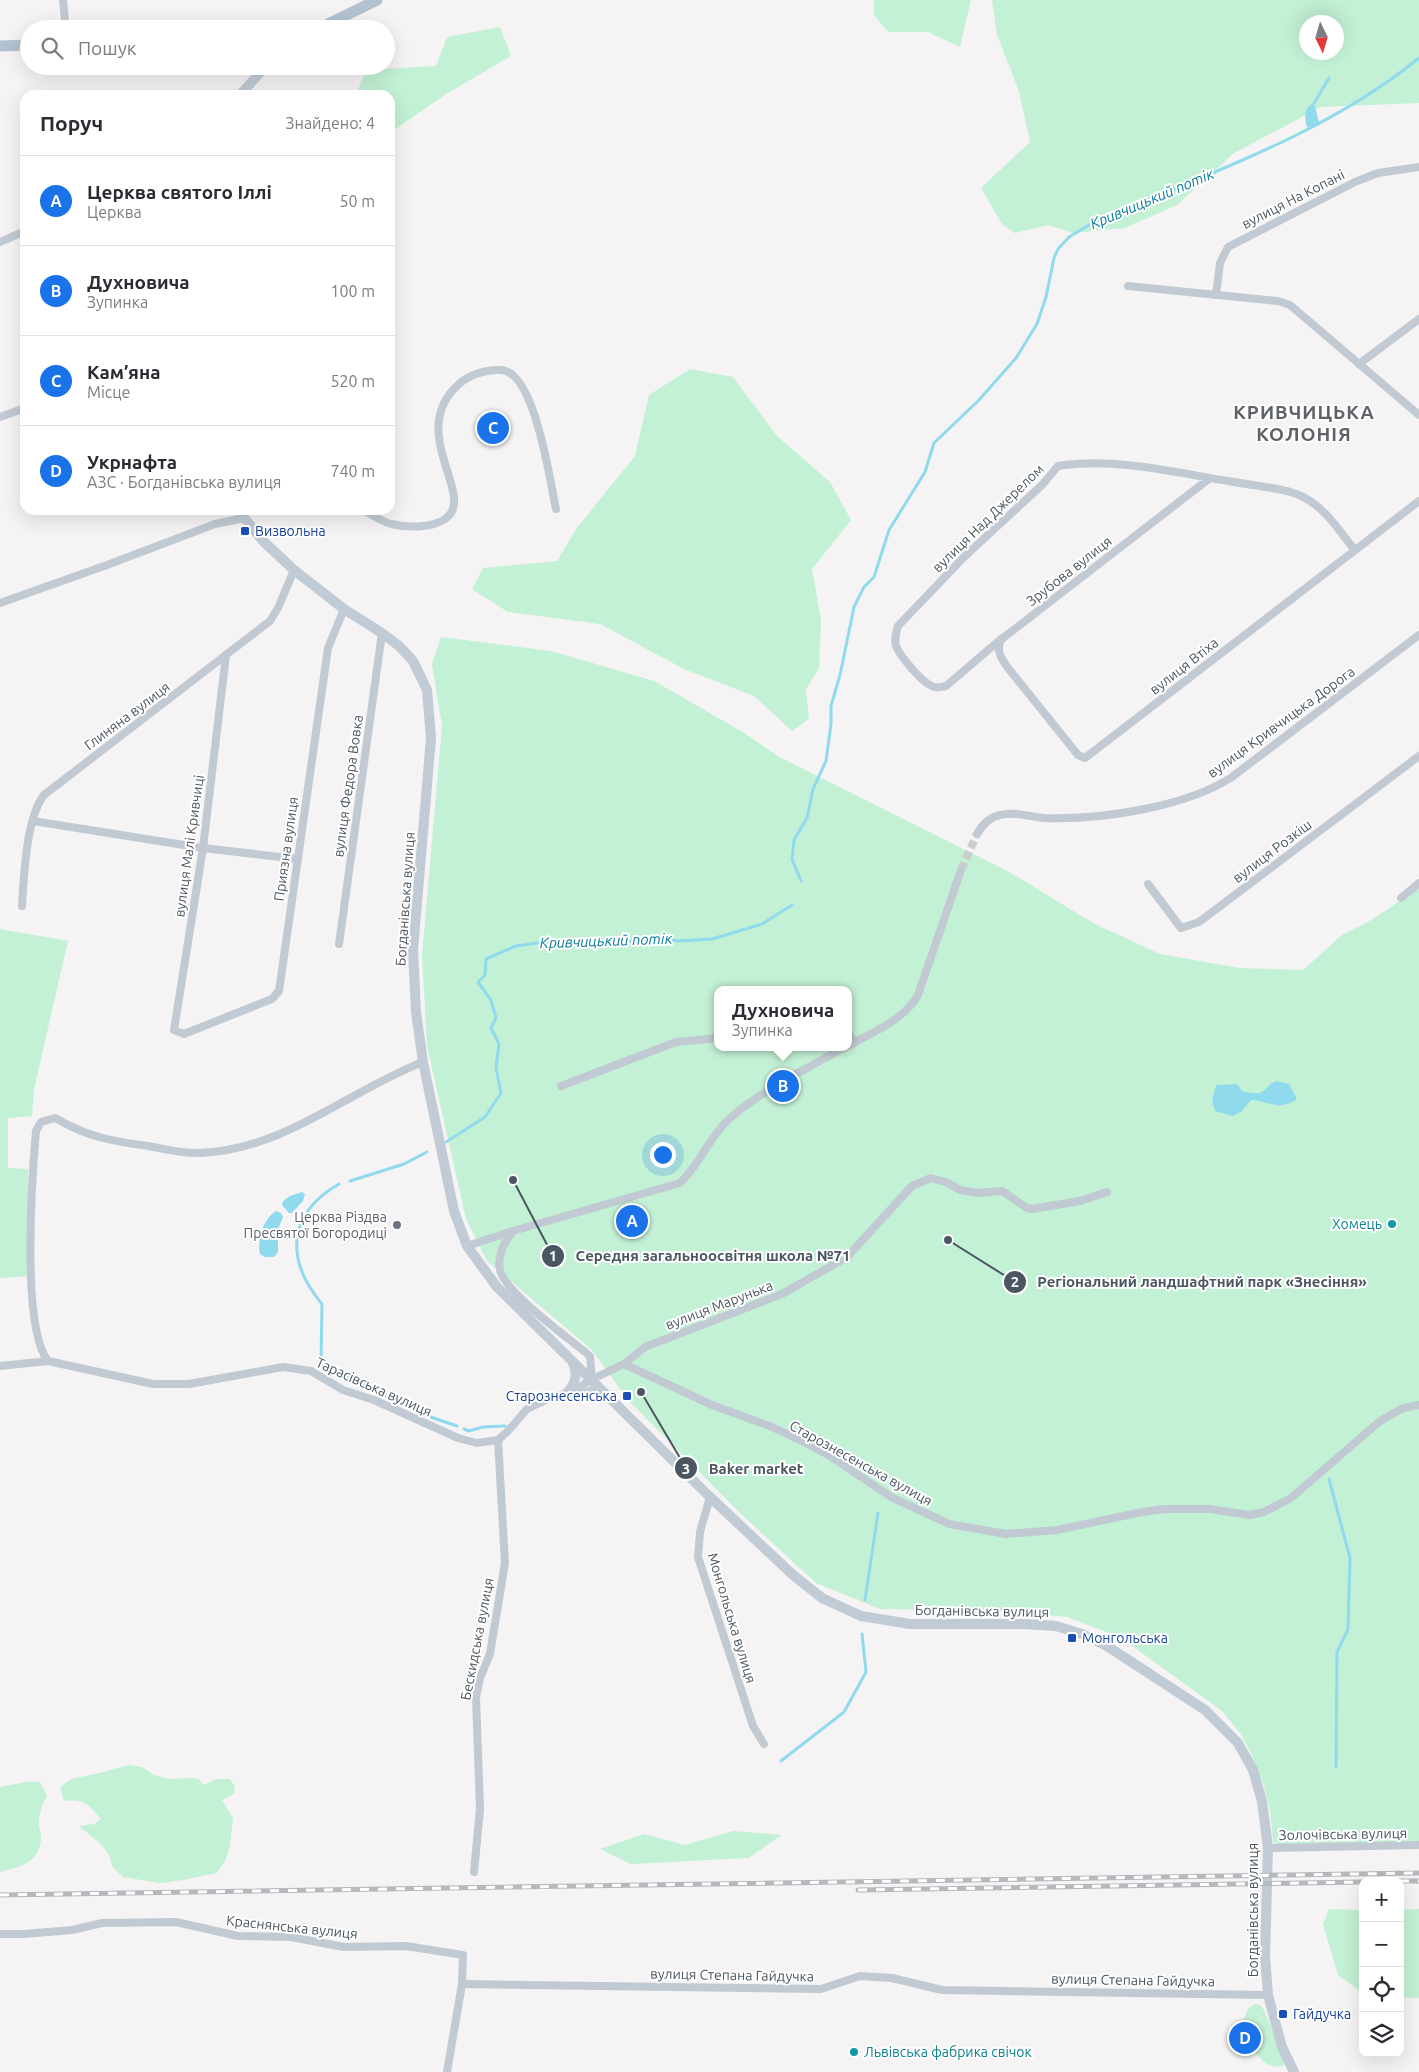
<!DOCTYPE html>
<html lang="uk">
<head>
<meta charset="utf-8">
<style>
  :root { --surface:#fff; --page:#f2f2f3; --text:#2b2b33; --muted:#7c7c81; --line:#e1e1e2; --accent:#1a73e8 }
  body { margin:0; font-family:Ubuntu,sans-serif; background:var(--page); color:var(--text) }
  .controls { position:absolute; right:15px; bottom:15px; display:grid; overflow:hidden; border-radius:10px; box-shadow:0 5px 20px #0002 }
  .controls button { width:45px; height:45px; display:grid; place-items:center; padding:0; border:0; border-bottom:1px solid var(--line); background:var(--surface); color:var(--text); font:25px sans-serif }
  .compass { position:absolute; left:1299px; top:15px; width:45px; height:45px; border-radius:50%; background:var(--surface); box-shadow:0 5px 20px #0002; rotate:175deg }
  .you { position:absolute; left:662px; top:1154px; width:18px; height:18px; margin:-12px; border:4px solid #fff; border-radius:50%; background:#1a73e8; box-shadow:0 0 0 8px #1a73e833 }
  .badge { display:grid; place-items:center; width:32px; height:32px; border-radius:50%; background:var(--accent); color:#fff; font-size:16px; font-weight:700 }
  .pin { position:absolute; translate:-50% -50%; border:2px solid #fff; box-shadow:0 1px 5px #0006 }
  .popup { position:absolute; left:714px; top:986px; width:138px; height:65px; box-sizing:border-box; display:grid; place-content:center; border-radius:10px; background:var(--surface); filter:drop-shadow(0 1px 4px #0005); font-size:16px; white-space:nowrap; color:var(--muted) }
  .popup b { font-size:19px; color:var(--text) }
  .popup::after { content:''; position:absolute; left:50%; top:100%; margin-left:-10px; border:10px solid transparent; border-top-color:var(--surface) }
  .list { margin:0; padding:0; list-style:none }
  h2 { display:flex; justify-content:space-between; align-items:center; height:65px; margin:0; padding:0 20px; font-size:21px }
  h2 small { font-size:16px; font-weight:400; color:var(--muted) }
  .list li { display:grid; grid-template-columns:32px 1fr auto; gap:15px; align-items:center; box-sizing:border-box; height:90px; padding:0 20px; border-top:1px solid var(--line) }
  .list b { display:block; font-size:19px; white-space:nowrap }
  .list p { margin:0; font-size:16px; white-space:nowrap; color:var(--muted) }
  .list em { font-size:16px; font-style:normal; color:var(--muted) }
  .icon { flex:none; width:28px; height:28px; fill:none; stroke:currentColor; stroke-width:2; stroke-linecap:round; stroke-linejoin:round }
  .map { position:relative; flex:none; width:1419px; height:2072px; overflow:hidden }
  .search { position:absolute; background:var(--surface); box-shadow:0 5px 20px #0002; left:20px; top:20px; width:375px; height:55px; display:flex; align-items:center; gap:12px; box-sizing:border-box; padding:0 18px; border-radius:28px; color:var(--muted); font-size:19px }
  .panel { position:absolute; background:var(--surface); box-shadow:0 5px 20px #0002; left:20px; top:90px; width:375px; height:425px; border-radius:15px }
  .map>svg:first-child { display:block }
</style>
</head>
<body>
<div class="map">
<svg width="1419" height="2072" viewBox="0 0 1419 2072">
  <rect width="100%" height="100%" fill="#f5f3f3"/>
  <g fill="#c3f1d5" fill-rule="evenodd">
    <path d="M 874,0 L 971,0 L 960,47 L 928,32 L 888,32 L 874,15 Z"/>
    <path d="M 992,0 L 1419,0 L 1419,103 L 1321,107 L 1234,153 L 1177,205 L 1125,228 L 1073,233 L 1048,225 L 1015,233 L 1002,224 L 981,188 L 1030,142 L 1019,91 L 997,35 ZM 1306,22 L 1336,22 L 1336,52 L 1306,52 Z"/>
    <path d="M 500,27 L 511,56 L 443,96 L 390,133 L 390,95 L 356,95 L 366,70 L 436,66 L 447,37 Z"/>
    <path d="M 690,369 L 733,377 L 777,436 L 830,482 L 851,520 L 812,569 L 821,620 L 819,669 L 806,689 L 809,719 L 792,731 L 754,696 L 684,669 L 600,624 L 508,612 L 472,589 L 483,568 L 557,561 L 576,529 L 635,456 L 649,395 Z"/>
    <path d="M 441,637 L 551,651 L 654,681 L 741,731 L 781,758 L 1011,873 L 1093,923 L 1160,954 L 1240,968 L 1303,970 L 1342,935 L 1373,919 L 1419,888 L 1419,1843 L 1281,1846 L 1273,1841 L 1270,1810 L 1264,1786 L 1250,1751 L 1240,1733 L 1222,1711 L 1120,1637 L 1067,1617 L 1009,1611 L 880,1609 L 816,1583 L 741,1514 L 629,1401 L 592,1350 L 487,1261 L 466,1219 L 427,1046 L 422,955 L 442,726 L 432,664 ZM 718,990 L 848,990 L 848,1047 L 718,1047 Z"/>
    <path d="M 0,929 L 68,941 L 34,1089 L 32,1116 L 8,1118 L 8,1168 L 28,1169 L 30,1276 L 0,1278 Z"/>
    <path d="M 128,1765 L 142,1767 L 154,1775 L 168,1779 L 192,1778 L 199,1779 L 203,1785 L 216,1779 L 230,1779 L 234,1785 L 235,1793 L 222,1800 L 233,1818 L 230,1847 L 225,1861 L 217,1873 L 183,1880 L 160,1883 L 123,1877 L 112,1866 L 110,1857 L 102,1845 L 79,1826 L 94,1824 L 101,1819 C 88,1804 84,1799 64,1801 L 60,1787 L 71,1779 L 100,1773 Z"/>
    <path d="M 25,1782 L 40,1782 L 47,1795 C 43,1804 39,1812 39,1821 C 38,1827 41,1832 41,1837 C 41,1862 20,1867 0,1872 L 0,1787 Z"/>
    <path d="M 733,1831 L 782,1835 L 748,1858 L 631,1864 L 600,1849 L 644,1834 L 685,1845 Z"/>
    <path d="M 1329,1909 L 1363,1910 L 1363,1993 L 1338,1975 L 1323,1924 Z"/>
    <path d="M 1419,1909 L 1419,1998 L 1400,1997 L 1400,1910 Z"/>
    <path d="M 1255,2004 L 1260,2005 L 1264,2010 L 1285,2063 L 1283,2066 C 1277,2067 1273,2067 1267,2064 C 1251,2054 1232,2016 1255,2004 Z"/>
  </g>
  <g fill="#90daee">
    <path d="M 1314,103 L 1319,122 L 1314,126 L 1307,127 C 1304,118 1304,107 1314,103 Z"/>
    <path d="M 1276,1081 L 1289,1084 L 1297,1099 C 1277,1112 1271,1101 1251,1100 L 1242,1111 L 1233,1116 L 1215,1111 L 1212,1101 L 1216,1085 L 1237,1084 L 1242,1091 C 1247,1092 1254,1094 1259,1093 C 1266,1092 1269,1083 1276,1081 Z"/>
    <path d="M 302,1192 L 305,1194 L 303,1201 L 292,1213 L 289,1213 L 282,1205 L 283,1201 L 290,1196 Z"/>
    <path d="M 276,1211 L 281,1213 L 283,1217 L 278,1229 L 278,1252 L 274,1257 L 265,1257 L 260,1254 C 257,1240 263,1219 276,1211 Z"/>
  </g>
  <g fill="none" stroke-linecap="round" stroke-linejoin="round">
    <g stroke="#90daee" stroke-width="3">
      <path d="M 1314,103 L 1329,78"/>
      <path d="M 801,881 L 792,859 L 794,840 L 807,818 L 813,789 L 826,761 L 831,724 L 831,706 L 840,675 L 854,607 L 864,587 L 874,577 L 889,530 L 925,472 L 934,443 L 979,400 L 1016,358 L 1037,324 L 1046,297 L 1054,258 L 1058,249 L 1069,237 L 1089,225 C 1202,175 1322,137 1419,58"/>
      <path d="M 446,1142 L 485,1117 L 501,1093 L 496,1068 L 499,1044 L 491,1028 L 496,1018 L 491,1000 L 478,982 L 485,975 L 486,959 L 516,946 L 558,940 L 629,941 L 662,938 L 678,941 L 712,939 L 762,924 L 792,905"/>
      <path d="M 350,1181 L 404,1164 L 427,1152"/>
      <path d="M 321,1364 L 322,1304 C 285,1260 287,1214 339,1184"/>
      <path d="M 328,1367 L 422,1414 L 457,1426"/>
      <path d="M 464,1429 L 469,1431 L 483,1427 L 505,1426"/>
      <path d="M 1329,1479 L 1350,1558 L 1348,1629 L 1337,1652 L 1336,1767"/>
      <path d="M 865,1600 L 878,1513"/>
      <path d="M 781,1761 L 844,1712 L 866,1672 L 862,1634"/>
    </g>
    <path stroke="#caccce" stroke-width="8" stroke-dasharray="8 4" stroke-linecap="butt" d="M 961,870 L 977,834"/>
    <g stroke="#c1cad2" stroke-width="8">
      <path d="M 63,0 L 66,29"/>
      <path d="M 0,242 L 25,231"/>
      <path d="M 1128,286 L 1278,301 L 1290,305 L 1419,415"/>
      <path d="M 1216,295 L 1220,263 L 1228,247 L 1355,182 L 1378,173 L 1419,167"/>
      <path d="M 1359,364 L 1419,319"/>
      <path d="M 0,417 L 25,408"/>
      <path d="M 1210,478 L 994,645 L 946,686 C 940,687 935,689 930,685 C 920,680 900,656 896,646 C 894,639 896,633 898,626 L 964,557 L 1042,485 L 1058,466 C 1117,457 1176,473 1234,482 C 1255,486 1287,488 1305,498 C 1326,509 1339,531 1354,549"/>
      <path d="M 363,510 C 372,515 381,521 391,524 C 407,528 440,529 451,513 C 468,488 409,428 459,384 C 469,375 486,369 501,370 C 535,371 550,482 556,509"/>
      <path d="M 0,603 L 107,565 L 215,524 L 244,518"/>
      <path d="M 1001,639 C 996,651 1001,658 1008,668 L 1078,755 L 1085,758 L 1419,501"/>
      <path d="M 226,655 L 203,848 L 174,1030 L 184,1034 L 272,999 L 279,991 L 328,648 L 344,609"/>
      <path d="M 33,821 L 203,848 L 298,859"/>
      <path d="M 977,834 C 982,825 990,817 1000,815 C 1014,811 1030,817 1045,818 C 1101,820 1186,807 1232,777 L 1419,635"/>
      <path d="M 1148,884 L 1181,928 L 1199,922 L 1419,756"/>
      <path d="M 1401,898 L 1419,883"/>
      <path d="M 22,906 C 24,876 26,818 44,795 L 270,621 L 278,608 L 294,570"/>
      <path d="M 339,944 L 382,633"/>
      <path d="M 848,1034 L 855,1042"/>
      <path d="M 848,1046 C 873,1032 904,1020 918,995 L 961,870"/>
      <path d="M 561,1086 L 676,1042 L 718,1038"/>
      <path d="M 513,1231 C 504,1243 497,1255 500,1270 C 505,1293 570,1339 590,1356 L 592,1380"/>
      <path d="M 467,1246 L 513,1231 L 680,1183 C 699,1165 708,1140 726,1122 C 754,1094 810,1067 845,1047"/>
      <path d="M 48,1361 C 21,1327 32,1177 36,1131 L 41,1122 L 55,1118 C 88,1137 111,1141 148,1146 C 165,1149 183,1154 200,1153 C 284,1150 348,1091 423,1062"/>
      <path d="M 624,1364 L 645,1347 L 782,1294 L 847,1257 L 912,1186 L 931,1178 L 948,1183 L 960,1190 L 979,1193 L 1002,1191 L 1027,1208 L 1032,1209 L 1080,1201 L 1107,1192"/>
      <path d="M 0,1366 L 48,1361 L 153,1384 L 189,1384 L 283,1367 L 311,1371 L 343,1390 L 374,1400 L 458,1438 L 477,1443 L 498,1440 L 508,1431 L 527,1409 L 550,1398 L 576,1391 L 588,1381 L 624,1364 L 712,1405 L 772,1427 L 810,1445 L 830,1456 L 891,1497 L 949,1524 L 1006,1534 L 1057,1530 L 1142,1512 L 1164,1509 L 1209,1509 L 1250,1515 L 1264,1512 L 1291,1498 L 1380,1421 L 1403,1408 L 1419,1405"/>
      <path d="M 710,1497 L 700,1532 L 698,1557 L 753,1726 L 764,1744"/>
      <path d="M 1268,1848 L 1419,1845"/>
      <path d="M 474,1872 L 480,1809 L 476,1697 L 480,1678 L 490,1654 L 505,1563 L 498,1440"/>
      <path d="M 0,1934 L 24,1934 L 72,1930 L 102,1923 L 176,1922 L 238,1936 L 291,1937 L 344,1947 L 406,1946 L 463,1955 L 462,1984 L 447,2072"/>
      <path d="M 462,1984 L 821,1989 L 860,1976 L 892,1978 L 942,1990 L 1268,1995"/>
    </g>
    <g stroke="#c1cbd6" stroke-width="10">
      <path d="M 240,95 L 266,66"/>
      <path d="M 238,510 L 263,541 L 294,570 L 344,609 L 382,633 L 399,646 L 413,661 L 427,690 L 431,738 L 413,950 L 416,1012 L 423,1062 L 454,1211 L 467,1246 L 497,1287 L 710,1497 L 793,1575 L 822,1598 L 861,1616 L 910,1624 L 1024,1624 L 1056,1626 L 1082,1634 L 1107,1646 L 1205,1710 L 1238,1743 L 1253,1770 L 1262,1801 L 1268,1848 L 1265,1956 L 1268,1995 L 1282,2047 L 1294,2072"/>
      <path d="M 564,1395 L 583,1395 L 596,1389 L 603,1392"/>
      <path d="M 564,1395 C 574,1388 579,1375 573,1363"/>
    </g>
    <g stroke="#b3c2d1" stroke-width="11">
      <path d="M 318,29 L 377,0"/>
      <path d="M 0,46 L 29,45"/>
    </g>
    <g stroke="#b5b8bd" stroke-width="5">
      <g id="rail">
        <path d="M 1400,1881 L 1419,1881"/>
        <path d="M 858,1890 L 1363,1882"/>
        <path d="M 0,1895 L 1419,1873"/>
      </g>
    </g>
    <use href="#rail" stroke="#fff" stroke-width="3" stroke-dasharray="9" stroke-linecap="butt"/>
  </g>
  <g fill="#1a4fb4" stroke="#fff" stroke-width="2">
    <rect x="240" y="526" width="10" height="10" rx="2.5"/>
    <rect x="622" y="1391" width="10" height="10" rx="2.5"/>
    <rect x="1067" y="1633" width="10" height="10" rx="2.5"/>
    <rect x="1278" y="2009" width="10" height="10" rx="2.5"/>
  </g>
  <g fill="#0f9aa8" stroke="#fff" stroke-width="2">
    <circle cx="1392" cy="1224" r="5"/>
    <circle cx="854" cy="2052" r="5"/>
  </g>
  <circle fill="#6b7280" stroke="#fff" stroke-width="2" cx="397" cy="1225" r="5"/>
  <g text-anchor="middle" stroke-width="4" stroke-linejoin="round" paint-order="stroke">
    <g font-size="14" fill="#4a5661" stroke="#fff">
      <text transform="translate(1293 199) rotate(-27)" y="5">вулиця На Копані</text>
      <text transform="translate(988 518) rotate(-44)" y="5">вулиця Над Джерелом</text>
      <text transform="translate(1069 571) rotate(-38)" y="5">Зрубова вулиця</text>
      <text transform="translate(1184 666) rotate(-38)" y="5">вулиця Втіха</text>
      <text transform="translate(127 716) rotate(-37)" y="5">Глиняна вулиця</text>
      <text transform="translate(1281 722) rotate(-36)" y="5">вулиця Кривчицька Дорога</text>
      <text transform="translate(348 786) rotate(-82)" y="5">вулиця Федора Вовка</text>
      <text transform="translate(189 846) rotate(-82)" y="5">вулиця Малі Кривчиці</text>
      <text transform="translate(286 849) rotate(-82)" y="5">Приязна вулиця</text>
      <text transform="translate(1272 851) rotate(-37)" y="5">вулиця Розкіш</text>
      <text transform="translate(405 899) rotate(-86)" y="5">Богданівська вулиця</text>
      <text transform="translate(719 1305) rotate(-21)" y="5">вулиця Марунька</text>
      <text transform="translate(374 1387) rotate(24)" y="5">Тарасівська вулиця</text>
      <text transform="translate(861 1463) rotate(29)" y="5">Старознесенська вулиця</text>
      <text transform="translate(982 1611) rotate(1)" y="5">Богданівська вулиця</text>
      <text transform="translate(732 1618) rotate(73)" y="5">Монгольська вулиця</text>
      <text transform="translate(477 1639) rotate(-79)" y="5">Бескидська вулиця</text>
      <text transform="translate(1343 1834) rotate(-1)" y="5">Золочівська вулиця</text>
      <text transform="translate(1253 1910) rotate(-90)" y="5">Богданівська вулиця</text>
      <text transform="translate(292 1927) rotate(6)" y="5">Краснянська вулиця</text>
      <text transform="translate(732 1975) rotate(1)" y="5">вулиця Степана Гайдучка</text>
      <text transform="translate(1133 1980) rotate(1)" y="5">вулиця Степана Гайдучка</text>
    </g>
    <g font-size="14" fill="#164399" stroke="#fff" text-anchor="start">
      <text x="255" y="536">Визвольна</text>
      <text x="617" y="1401" text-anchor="end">Старознесенська</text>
      <text x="1082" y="1643">Монгольська</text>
      <text x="1293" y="2019">Гайдучка</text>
    </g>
    <g font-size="14" fill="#5b616d" stroke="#fff" text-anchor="end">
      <text x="387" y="1222">Церква Різдва<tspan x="387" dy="16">Пресвятої Богородиці</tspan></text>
    </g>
    <g font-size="14" fill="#0d838f" stroke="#fff" text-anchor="end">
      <text x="1382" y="1229">Хомець</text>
      <text x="864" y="2057" text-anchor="start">Львівська фабрика свічок</text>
    </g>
    <g font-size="15" font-style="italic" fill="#0c7c9b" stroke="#fff">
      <text transform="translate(1152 199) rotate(-23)" y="5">Кривчицький потік</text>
      <text transform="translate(606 941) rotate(-2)" y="5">Кривчицький потік</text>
    </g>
    <g font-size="19" font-weight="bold" letter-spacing="1" fill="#5f6368" stroke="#fff">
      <text x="1304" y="419">КРИВЧИЦЬКА<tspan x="1304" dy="22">КОЛОНІЯ</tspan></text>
    </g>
  </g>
  <path fill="none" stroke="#4a5661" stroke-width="2" d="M513 1180L553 1256M948 1240L1015 1282M641 1392L686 1468"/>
  <g fill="#4a5661" stroke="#fff" stroke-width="2">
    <circle cx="513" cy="1180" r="5"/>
    <circle cx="948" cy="1240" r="5"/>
    <circle cx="641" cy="1392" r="5"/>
    <circle cx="553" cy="1256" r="12"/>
    <circle cx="1015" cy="1282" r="12"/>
    <circle cx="686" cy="1468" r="12"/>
  </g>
  <g font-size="15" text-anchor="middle" font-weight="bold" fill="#fff">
    <text x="553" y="1261">1</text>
    <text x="1015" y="1287">2</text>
    <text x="686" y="1474">3</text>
  </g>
  <g font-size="15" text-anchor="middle" font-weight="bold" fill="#4a5661" stroke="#fff" stroke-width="4" stroke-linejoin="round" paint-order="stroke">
    <text x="713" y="1261">Середня загальноосвітня школа №71</text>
    <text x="1202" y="1287">Регіональний ландшафтний парк «Знесіння»</text>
    <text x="756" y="1474">Baker market</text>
  </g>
</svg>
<div class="controls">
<button>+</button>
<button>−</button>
<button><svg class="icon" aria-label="locate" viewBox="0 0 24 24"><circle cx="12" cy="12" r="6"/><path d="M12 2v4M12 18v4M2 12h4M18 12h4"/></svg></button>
<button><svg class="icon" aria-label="layers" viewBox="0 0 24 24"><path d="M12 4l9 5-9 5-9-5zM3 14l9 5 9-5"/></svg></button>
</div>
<svg class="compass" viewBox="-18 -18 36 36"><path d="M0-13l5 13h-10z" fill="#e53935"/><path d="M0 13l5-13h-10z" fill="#7c7c81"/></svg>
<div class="you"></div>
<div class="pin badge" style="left:632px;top:1221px">A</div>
<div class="pin badge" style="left:783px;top:1086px">B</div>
<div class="popup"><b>Духновича</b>Зупинка</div>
<div class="pin badge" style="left:493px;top:428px">C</div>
<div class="pin badge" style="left:1245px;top:2038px">D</div>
<div class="search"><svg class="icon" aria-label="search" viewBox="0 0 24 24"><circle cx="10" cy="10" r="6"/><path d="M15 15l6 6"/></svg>Пошук</div>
<section class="panel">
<h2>Поруч<small>Знайдено: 4</small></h2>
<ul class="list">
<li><span class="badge">A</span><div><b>Церква святого Іллі</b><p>Церква</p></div><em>50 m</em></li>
<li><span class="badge">B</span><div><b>Духновича</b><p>Зупинка</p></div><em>100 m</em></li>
<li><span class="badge">C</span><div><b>Кам’яна</b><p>Місце</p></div><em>520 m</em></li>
<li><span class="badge">D</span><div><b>Укрнафта</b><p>АЗС · Богданівська вулиця</p></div><em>740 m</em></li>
</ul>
</section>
</div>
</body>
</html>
